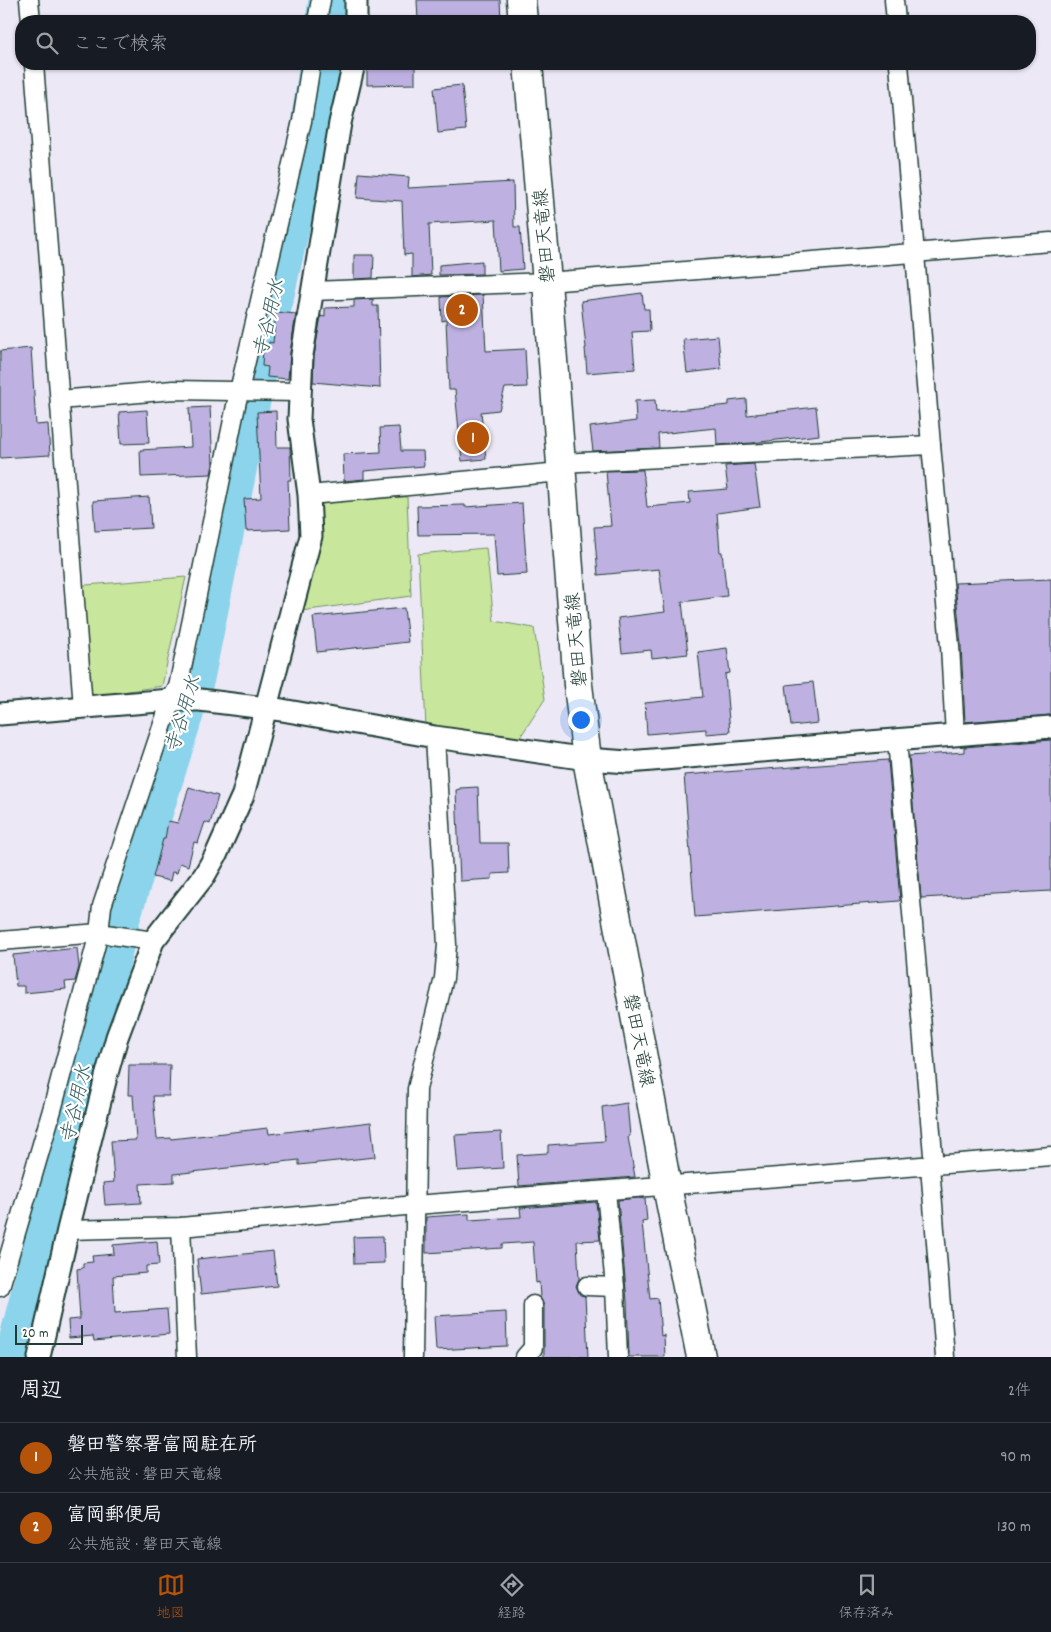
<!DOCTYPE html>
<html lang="ja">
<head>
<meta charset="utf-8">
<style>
  :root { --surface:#171b24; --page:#20242c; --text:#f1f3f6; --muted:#9ea1a6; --line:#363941; --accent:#b45309 }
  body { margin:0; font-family:Dekko,"Klee One",sans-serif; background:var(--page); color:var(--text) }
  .scale { position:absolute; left:15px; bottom:12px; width:68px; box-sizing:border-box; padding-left:5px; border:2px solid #1f3d34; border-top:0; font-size:14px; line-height:18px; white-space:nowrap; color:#1f3d34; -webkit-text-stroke:4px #fff; paint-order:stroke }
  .you { position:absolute; left:580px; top:719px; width:18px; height:18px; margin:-12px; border:4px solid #fff; border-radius:50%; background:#1a73e8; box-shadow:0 0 0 8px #1a73e833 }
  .badge { display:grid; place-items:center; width:32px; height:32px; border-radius:50%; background:var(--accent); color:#fff; font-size:16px; font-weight:700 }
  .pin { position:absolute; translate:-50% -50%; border:2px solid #fff; box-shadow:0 1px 5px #0006 }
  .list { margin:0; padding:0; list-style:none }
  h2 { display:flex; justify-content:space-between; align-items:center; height:65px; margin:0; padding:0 20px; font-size:21px }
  h2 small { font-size:16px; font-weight:400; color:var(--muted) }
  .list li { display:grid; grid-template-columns:32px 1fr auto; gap:15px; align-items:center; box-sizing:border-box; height:70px; padding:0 20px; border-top:1px solid var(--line) }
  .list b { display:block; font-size:19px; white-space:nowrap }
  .list p { margin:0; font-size:16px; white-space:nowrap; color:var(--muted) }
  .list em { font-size:16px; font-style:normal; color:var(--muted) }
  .icon { flex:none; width:28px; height:28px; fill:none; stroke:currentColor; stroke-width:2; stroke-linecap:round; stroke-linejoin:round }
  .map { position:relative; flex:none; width:1051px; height:1357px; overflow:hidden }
  .search { position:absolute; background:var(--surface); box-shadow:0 1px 4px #0004; left:15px; right:15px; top:15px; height:55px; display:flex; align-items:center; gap:12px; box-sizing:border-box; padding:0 18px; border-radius:20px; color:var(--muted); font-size:19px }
  .sheet { height:205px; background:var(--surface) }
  nav { display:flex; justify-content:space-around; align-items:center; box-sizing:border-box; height:70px; border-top:1px solid var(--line); background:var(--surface); font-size:14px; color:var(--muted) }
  nav a { display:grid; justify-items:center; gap:2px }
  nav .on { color:var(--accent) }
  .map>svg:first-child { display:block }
</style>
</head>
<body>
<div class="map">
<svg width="1051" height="1357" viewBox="0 0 1051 1357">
  <rect width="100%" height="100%" fill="#ece8f6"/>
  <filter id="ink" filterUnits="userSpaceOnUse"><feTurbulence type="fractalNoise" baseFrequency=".02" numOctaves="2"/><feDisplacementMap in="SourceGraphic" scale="10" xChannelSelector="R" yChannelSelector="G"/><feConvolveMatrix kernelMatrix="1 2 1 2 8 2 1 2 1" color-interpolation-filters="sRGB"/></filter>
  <g filter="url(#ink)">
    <g fill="#c9e69d" stroke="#749268">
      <path d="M 407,497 L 411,596 L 301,611 L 323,500 Z"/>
      <path d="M 486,548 L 494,621 L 534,628 L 545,699 L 517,742 L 426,728 L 418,554 Z"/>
      <path d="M 186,577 L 162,686 L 83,698 L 74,586 Z"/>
    </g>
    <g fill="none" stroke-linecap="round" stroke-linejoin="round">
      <g stroke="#8bd4ec" stroke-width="41">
        <path d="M 326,21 L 329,0"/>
        <path d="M 15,1357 L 32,1291 L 120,917 L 194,678 L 253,386 L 309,140 L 320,64"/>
      </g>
    </g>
    <g fill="#beb1e2" stroke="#1f3d34">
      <path d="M 417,0 L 500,0 L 501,21 L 418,21 Z"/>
      <path d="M 367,64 L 415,64 L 415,84 L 367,85 Z"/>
      <path d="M 462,85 L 466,130 L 438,133 L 434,88 Z"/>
      <path d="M 359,173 L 409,177 L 408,188 L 513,182 L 514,227 L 520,227 L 523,269 L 499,271 L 496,220 L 429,224 L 431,275 L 412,277 L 412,254 L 404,255 L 402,201 L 357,198 Z"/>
      <path d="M 354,255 L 374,255 L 373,278 L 354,279 Z"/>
      <path d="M 482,261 L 482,274 L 439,275 L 439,265 Z"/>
      <path d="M 642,293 L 644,309 L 649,309 L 650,331 L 632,332 L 635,369 L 587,373 L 585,348 L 586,348 L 581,301 Z"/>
      <path d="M 483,295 L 486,351 L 525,349 L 527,387 L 505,388 L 499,410 L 481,412 L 486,459 L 462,461 L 455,390 L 449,390 L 446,320 L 442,321 L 441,297 Z"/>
      <path d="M 373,299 L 373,306 L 378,306 L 380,388 L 313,382 L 314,356 L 321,316 L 325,317 L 325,308 L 354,307 L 354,300 Z"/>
      <path d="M 276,312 L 296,314 L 290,353 L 288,379 L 267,377 L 268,367 L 262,366 L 263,349 L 268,350 L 269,342 L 273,343 Z"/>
      <path d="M 718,336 L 721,369 L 687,373 L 683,339 Z"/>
      <path d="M 31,348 L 36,425 L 48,424 L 50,455 L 0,458 L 0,351 Z"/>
      <path d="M 746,399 L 747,415 L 816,407 L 819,435 L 752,443 L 717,445 L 716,428 L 658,434 L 659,448 L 593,451 L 590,427 L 636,421 L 635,401 L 655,400 L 656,412 L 729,405 L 729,401 Z"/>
      <path d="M 210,407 L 213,464 L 211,474 L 141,477 L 140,450 L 191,447 L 189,408 Z"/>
      <path d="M 147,410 L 149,443 L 121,444 L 119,412 Z"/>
      <path d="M 276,411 L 277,447 L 290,447 L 291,480 L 288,480 L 290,529 L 246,531 L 244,499 L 261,498 L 257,412 Z"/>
      <path d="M 399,427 L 401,451 L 423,451 L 424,466 L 364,471 L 364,479 L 344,481 L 343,454 L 381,452 L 380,428 Z"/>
      <path d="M 754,464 L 760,507 L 717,513 L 720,552 L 722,552 L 727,596 L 682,602 L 688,654 L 652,658 L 651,650 L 622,653 L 618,618 L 665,612 L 659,569 L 598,575 L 594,527 L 611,526 L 606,471 L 643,470 L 647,507 L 690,503 L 689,492 L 728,489 L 725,466 Z"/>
      <path d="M 149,497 L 151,528 L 95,531 L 93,501 Z"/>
      <path d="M 522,503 L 527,574 L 497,576 L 494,534 L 418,535 L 417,506 L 465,505 L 465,507 Z"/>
      <path d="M 1051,579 L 1051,715 L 965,722 L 961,645 L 955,583 Z"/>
      <path d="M 404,608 L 408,642 L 317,652 L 313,617 Z"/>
      <path d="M 727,648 L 730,673 L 725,674 L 730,732 L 706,734 L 706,729 L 647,734 L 645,703 L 703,697 L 698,652 Z"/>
      <path d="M 813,682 L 818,723 L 791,726 L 786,685 Z"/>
      <path d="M 1051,740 L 1051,891 L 921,898 L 909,756 L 964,752 L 964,747 Z"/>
      <path d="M 888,760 L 900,900 L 899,901 L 695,917 L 684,775 Z"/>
      <path d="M 189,787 L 218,796 L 210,824 L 205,822 L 198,843 L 194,842 L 188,866 L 180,863 L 177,873 L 172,872 L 170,881 L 153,877 L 163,839 L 165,839 L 168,821 L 178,823 Z"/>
      <path d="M 478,787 L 480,843 L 508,843 L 509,873 L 492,874 L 492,879 L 460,881 L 456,790 L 460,789 L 460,788 Z"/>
      <path d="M 77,948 L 79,967 L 75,981 L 65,982 L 66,989 L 24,993 L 24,986 L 16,986 L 13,955 Z"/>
      <path d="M 129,1065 L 170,1065 L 169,1096 L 153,1096 L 157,1139 L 171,1138 L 171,1139 L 268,1128 L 269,1134 L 371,1122 L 375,1157 L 299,1165 L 299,1160 L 174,1174 L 174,1182 L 140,1184 L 141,1203 L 105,1205 L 103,1183 L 114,1182 L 111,1141 L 136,1140 L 133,1095 L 128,1095 Z"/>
      <path d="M 627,1103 L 630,1136 L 628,1137 L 635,1177 L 519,1186 L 517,1155 L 548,1153 L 548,1145 L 605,1141 L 602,1107 Z"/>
      <path d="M 501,1132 L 503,1168 L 458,1171 L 455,1135 Z"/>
      <path d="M 638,1198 L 645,1199 L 647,1221 L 642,1222 L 650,1299 L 658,1298 L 661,1336 L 664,1335 L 665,1357 L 629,1357 L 627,1301 L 618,1200 Z"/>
      <path d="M 596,1202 L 600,1240 L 577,1241 L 579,1279 L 576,1286 L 580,1295 L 585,1296 L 588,1357 L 544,1357 L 544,1305 L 540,1298 L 539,1282 L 536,1283 L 533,1242 L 502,1244 L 502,1248 L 426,1253 L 426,1217 L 469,1214 L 469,1220 L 521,1217 L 520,1208 Z"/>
      <path d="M 383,1236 L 384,1263 L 354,1264 L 353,1237 Z"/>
      <path d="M 157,1241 L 159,1265 L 146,1266 L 146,1273 L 113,1276 L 115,1313 L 167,1309 L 169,1334 L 94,1341 L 93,1336 L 69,1338 L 68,1320 L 80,1319 L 77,1269 L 83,1268 L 83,1263 L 93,1262 L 92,1256 L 114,1254 L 113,1245 Z"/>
      <path d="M 273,1251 L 277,1286 L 201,1294 L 197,1259 Z"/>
      <path d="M 506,1312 L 507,1346 L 436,1350 L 434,1316 Z"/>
    </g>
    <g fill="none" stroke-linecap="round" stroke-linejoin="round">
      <g stroke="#1f3d34" stroke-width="21">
        <g id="minor">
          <path d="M 29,0 L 31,21"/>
          <path d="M 894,0 L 896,21"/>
          <path d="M 317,21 L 321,0"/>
          <path d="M 34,64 L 83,707"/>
          <path d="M 899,64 L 931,445 L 950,646 L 955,735"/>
          <path d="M 312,291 L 547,282 L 1051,242"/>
          <path d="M 60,400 L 173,390 L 300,392"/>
          <path d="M 560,463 L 931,445"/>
          <path d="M 309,495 L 561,472"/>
          <path d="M 897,740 L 934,1166"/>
          <path d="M 0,941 L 99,933 L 153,941"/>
          <path d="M 930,1166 L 945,1357"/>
          <path d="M 606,1191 L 615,1287"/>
          <path d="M 181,1227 L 187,1357"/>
          <path d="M 68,1230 L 181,1227 L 415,1205 L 1051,1156"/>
          <path d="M 587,1286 L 615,1287 L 618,1357"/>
          <path d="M 0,1287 L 52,1110 L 99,933 L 102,906 L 171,700 L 178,687 L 239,391 L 302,121 L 311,64"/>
          <path d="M 413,1357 L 417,1089 L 444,978 L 447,945 L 435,737"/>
          <path d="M 525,1357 L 533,1348 L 533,1305"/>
        </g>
      </g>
      <g stroke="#1f3d34" stroke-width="25">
        <g id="tertiary">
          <path d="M 356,21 L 356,0"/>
          <path d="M 0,714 L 171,700 L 200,700 L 282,710 L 435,737 L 587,759 L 628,762 L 1051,727"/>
          <path d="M 39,1357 L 68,1230 L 106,1077 L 117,1037 L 153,941 L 204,876 L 216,855 L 243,795 L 311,536 L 309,495 L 299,419 L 302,355 L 340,123 L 354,64"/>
        </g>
      </g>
      <g stroke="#1f3d34" stroke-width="31">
        <g id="primary">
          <path d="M 521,0 L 523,21"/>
          <path d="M 528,64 L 547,282 L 578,685 L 587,759 L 667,1186 L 701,1357"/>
        </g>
      </g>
      <use href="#minor" stroke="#fff" stroke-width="18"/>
      <use href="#tertiary" stroke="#fff" stroke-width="21"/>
      <use href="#primary" stroke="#fff" stroke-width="28"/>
    </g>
  </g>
  <g text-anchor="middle" stroke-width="4.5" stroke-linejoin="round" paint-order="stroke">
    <g font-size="19" fill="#1f3d34" stroke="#fff">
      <text transform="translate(543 236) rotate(-95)" y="7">磐田天竜線</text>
      <text transform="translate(575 640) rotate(-95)" y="7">磐田天竜線</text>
      <text transform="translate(640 1040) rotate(79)" y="7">磐田天竜線</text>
    </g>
    <g font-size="20" font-style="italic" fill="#3a6362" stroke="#fff">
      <text transform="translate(268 318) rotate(-77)" y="7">寺谷用水</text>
      <text transform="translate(182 714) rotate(-73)" y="7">寺谷用水</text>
      <text transform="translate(75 1104) rotate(-77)" y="7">寺谷用水</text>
    </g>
  </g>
</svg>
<div class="scale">20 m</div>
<div class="you"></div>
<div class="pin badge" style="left:473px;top:438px">1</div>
<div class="pin badge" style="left:462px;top:310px">2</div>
<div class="search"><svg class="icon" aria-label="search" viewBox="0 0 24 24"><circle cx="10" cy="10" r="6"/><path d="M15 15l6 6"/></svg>ここで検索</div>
</div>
<section class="sheet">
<h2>周辺<small>2件</small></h2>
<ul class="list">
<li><span class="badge">1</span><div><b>磐田警察署富岡駐在所</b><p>公共施設 · 磐田天竜線</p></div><em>90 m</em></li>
<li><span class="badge">2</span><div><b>富岡郵便局</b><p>公共施設 · 磐田天竜線</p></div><em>130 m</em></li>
</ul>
</section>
<nav>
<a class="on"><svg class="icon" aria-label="map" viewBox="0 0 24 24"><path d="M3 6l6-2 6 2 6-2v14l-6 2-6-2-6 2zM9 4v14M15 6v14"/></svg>地図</a>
<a><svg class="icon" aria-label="directions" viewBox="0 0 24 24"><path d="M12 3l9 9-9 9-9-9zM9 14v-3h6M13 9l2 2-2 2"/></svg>経路</a>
<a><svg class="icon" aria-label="saved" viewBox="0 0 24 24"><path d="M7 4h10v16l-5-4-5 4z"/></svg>保存済み</a>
</nav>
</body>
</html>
